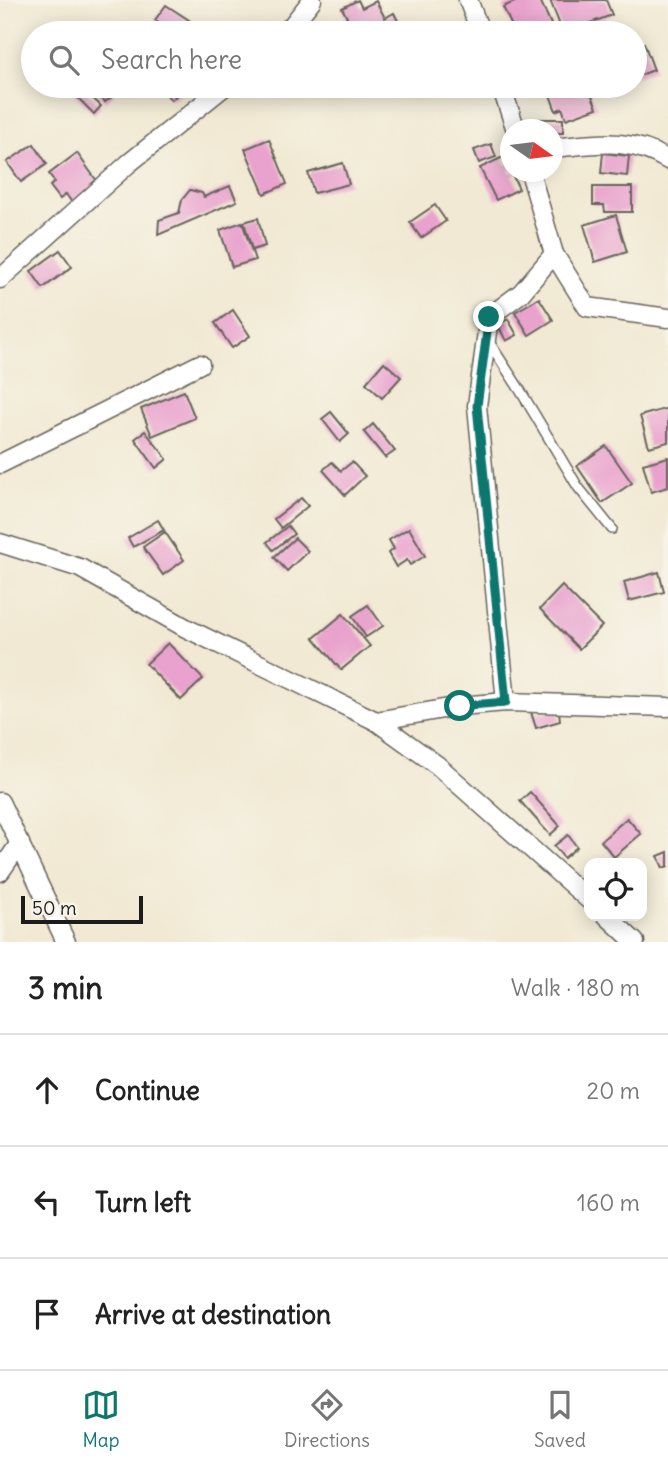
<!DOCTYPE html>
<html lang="en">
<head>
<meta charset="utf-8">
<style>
  :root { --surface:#fff; --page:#f2f2f2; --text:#222; --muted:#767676; --line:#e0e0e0; --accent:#0f766e }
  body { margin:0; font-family:Delius,sans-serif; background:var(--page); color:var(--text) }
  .controls { position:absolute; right:21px; bottom:21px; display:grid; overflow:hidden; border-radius:14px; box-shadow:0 4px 18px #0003 }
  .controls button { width:63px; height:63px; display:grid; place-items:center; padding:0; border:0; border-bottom:2px solid var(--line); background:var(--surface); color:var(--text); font:35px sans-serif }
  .compass { position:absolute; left:500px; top:119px; width:63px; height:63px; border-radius:50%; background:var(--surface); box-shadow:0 4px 18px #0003; rotate:104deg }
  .scale { position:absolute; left:21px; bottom:18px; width:122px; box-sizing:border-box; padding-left:7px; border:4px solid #1c1c1c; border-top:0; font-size:19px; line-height:24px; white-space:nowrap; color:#1c1c1c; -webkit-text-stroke:5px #f7f3e8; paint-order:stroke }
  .stop { position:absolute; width:21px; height:21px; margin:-16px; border:5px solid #0f766e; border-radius:50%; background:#fff }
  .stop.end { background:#0f766e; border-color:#fff; box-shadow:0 2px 7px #0008 }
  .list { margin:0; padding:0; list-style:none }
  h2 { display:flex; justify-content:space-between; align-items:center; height:91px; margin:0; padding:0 28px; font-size:30px }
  h2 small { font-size:23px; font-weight:400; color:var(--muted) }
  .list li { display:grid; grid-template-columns:46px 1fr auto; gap:21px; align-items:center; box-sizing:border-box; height:112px; padding:0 28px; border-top:2px solid var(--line) }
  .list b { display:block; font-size:26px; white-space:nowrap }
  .list em { font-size:23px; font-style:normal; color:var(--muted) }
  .icon { flex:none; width:38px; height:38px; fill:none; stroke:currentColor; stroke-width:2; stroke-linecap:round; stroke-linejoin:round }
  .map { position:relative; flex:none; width:668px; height:942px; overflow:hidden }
  .search { position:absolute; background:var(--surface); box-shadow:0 4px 18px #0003; left:21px; right:21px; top:21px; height:77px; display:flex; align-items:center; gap:18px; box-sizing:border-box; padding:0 24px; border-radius:38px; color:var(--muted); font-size:26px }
  .sheet { height:427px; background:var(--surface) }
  nav { display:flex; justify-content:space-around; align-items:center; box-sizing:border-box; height:98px; border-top:2px solid var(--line); background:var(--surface); font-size:19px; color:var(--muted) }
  nav a { display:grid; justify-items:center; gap:4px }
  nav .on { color:var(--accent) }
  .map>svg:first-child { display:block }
</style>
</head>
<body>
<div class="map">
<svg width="668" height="942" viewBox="0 0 668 942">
  <rect width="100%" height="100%" fill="#f7f3e8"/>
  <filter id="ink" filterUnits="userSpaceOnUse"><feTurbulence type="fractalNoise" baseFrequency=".0143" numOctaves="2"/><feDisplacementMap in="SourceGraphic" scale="14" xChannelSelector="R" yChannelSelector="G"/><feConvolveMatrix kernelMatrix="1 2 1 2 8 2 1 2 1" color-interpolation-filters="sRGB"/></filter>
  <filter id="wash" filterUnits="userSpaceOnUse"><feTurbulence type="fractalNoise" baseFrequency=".00686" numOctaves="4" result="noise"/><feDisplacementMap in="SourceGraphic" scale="28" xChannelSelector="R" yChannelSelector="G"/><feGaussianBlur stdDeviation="1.57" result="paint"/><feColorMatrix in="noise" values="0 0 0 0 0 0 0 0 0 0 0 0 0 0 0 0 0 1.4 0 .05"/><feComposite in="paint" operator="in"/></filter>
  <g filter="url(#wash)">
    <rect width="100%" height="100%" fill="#f1e9d3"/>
    <g id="blocks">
      <g fill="#e9a2cd">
        <path d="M 358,0 L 362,8 L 376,1 L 385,18 L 394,13 L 401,27 L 393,33 L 355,33 L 342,8 Z"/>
        <path d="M 519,0 L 540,0 L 555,33 L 515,33 L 503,7 Z"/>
        <path d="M 550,0 L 606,0 L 612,15 L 563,33 Z"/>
        <path d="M 166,5 L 189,20 L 180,33 L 174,33 L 155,20 Z"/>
        <path d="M 644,43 L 654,70 L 635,77 L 635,46 Z"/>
        <path d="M 92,86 L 107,86 L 114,95 L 105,102 Z"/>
        <path d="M 160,86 L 188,86 L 171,100 Z"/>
        <path d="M 551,86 L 588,86 L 597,108 L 566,119 L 562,108 L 556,111 L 547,87 Z"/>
        <path d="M 82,88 L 101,106 L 94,114 L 75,95 Z"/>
        <path d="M 540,119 L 563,119 L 563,133 L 552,133 L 552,130 L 540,130 Z"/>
        <path d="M 269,139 L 287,184 L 264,194 L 245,149 Z"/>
        <path d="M 34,144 L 47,164 L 21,182 L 7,162 Z"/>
        <path d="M 491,144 L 496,157 L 479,163 L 474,150 Z"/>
        <path d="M 77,153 L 99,184 L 73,204 L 66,194 L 60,199 L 50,186 L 55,182 L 49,174 Z"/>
        <path d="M 603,153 L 629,156 L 627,176 L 601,173 Z"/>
        <path d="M 503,157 L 507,165 L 510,164 L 510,172 L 515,172 L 516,174 L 513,176 L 519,189 L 496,200 L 480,168 Z"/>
        <path d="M 343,163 L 349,184 L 314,193 L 308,173 Z"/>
        <path d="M 230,186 L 237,201 L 158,235 L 159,220 L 179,213 L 182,200 L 190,190 L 202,193 L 204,197 Z"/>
        <path d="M 593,187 L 632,187 L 632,212 L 605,212 L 604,205 L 593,205 Z"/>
        <path d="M 435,205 L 446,221 L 421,238 L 410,222 Z"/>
        <path d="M 616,215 L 627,252 L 595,262 L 584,225 Z"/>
        <path d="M 258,218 L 265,246 L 252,250 L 244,222 Z"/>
        <path d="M 242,222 L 255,260 L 232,267 L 220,230 Z"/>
        <path d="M 60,250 L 72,267 L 43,288 L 31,271 Z"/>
        <path d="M 539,298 L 553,320 L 529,335 L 515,312 Z"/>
        <path d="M 233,310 L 250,336 L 232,348 L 215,323 Z"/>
        <path d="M 508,319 L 517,335 L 506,341 L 498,325 Z"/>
        <path d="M 384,362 L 401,377 L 382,398 L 366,383 Z"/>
        <path d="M 184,391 L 195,418 L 152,436 L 141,409 Z"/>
        <path d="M 668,408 L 668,442 L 649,447 L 640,416 Z"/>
        <path d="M 331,412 L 349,434 L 340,442 L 322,419 Z"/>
        <path d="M 373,424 L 395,451 L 385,458 L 364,432 Z"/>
        <path d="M 145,431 L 167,459 L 156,468 L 135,439 Z"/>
        <path d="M 606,446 L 632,483 L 602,503 L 577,466 Z"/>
        <path d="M 668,457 L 668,487 L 651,492 L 643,464 Z"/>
        <path d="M 332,462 L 341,471 L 352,462 L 365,476 L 345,495 L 323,470 Z"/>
        <path d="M 301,498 L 308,506 L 281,528 L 274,519 Z"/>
        <path d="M 158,520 L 164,530 L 133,547 L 128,538 Z"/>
        <path d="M 288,526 L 294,534 L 273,550 L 267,542 Z"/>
        <path d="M 409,528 L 425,556 L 410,565 L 407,560 L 396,567 L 388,553 L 394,549 L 389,540 Z"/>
        <path d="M 165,532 L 184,560 L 163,575 L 143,547 Z"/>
        <path d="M 295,538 L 308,551 L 287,571 L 274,557 Z"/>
        <path d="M 659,572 L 664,592 L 629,601 L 624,582 Z"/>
        <path d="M 562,586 L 602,626 L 579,649 L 540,609 Z"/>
        <path d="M 368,605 L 383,626 L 366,637 L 352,616 Z"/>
        <path d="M 343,614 L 370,646 L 341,670 L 314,638 Z"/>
        <path d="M 168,643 L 203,679 L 181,700 L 146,664 Z"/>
        <path d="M 559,711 L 560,721 L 536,728 L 531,712 Z"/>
        <path d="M 530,792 L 560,826 L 550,835 L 520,801 Z"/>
        <path d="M 627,818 L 641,834 L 614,857 L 601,841 Z"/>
        <path d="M 568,835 L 577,847 L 564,858 L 554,846 Z"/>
        <path d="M 668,852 L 668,866 L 663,868 L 658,856 Z"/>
      </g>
    </g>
  </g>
  <g filter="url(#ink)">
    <use href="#blocks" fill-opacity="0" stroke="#67645c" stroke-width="2"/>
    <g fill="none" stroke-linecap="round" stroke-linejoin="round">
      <g stroke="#67645c" stroke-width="12">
        <path id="service" d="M 487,339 L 520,390 L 578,487 L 612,529"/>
      </g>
      <g stroke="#67645c" stroke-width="21">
        <g id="minor">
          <path d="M 468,0 L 481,33"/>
          <path d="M 286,33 L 312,0"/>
          <path d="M 501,86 L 516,130"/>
          <path d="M 552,148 C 596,144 629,136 668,160"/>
          <path d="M 530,172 L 554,254 L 587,307 L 668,318"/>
          <path d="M 0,279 L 128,164 L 225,86"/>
          <path d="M 0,464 L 200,364"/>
          <path d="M 0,543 L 80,568 L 186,628 L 376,721 L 437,765 L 589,900"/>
          <path d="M 506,702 L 477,406 L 489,317 L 521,293 L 554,254"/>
          <path d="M 376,721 L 460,706 L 506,702 L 668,707"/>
          <path d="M 0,802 L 66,942"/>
          <path d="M 0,872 L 20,843"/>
          <path d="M 607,916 L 635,942"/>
        </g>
      </g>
      <use href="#service" stroke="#fff" stroke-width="9"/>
      <use href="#minor" stroke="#fff" stroke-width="18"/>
    </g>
  </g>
  <g fill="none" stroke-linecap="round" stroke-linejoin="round" filter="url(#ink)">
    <path stroke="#0f766e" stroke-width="9" d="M 460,706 L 506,702 L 477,406 L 489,317"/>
  </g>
</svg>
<div class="controls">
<button><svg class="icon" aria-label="locate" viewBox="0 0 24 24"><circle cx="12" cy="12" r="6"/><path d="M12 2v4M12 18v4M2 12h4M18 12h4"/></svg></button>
</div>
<svg class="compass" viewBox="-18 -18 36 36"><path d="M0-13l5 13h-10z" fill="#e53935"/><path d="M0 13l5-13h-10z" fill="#767676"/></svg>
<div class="scale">50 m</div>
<div class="stop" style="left:460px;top:706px"></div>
<div class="stop end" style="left:489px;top:317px"></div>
<div class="search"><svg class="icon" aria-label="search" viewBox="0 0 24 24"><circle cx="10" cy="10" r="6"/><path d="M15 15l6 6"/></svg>Search here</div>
</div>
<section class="sheet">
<h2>3 min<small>Walk · 180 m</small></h2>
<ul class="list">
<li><svg class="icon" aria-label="ahead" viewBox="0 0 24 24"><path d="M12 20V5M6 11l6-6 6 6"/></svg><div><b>Continue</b></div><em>20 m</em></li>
<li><svg class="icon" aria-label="left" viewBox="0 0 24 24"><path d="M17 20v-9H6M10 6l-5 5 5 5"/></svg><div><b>Turn left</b></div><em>160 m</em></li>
<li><svg class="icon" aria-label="arrive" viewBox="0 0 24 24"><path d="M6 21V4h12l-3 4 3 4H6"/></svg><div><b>Arrive at destination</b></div></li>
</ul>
</section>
<nav>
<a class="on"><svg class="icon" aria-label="map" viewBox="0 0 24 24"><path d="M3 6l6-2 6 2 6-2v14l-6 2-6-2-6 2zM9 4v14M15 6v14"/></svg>Map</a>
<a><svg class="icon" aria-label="directions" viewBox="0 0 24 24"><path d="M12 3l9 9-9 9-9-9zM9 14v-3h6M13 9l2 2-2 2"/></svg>Directions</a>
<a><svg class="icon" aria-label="saved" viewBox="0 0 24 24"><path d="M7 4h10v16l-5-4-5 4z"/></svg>Saved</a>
</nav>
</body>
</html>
